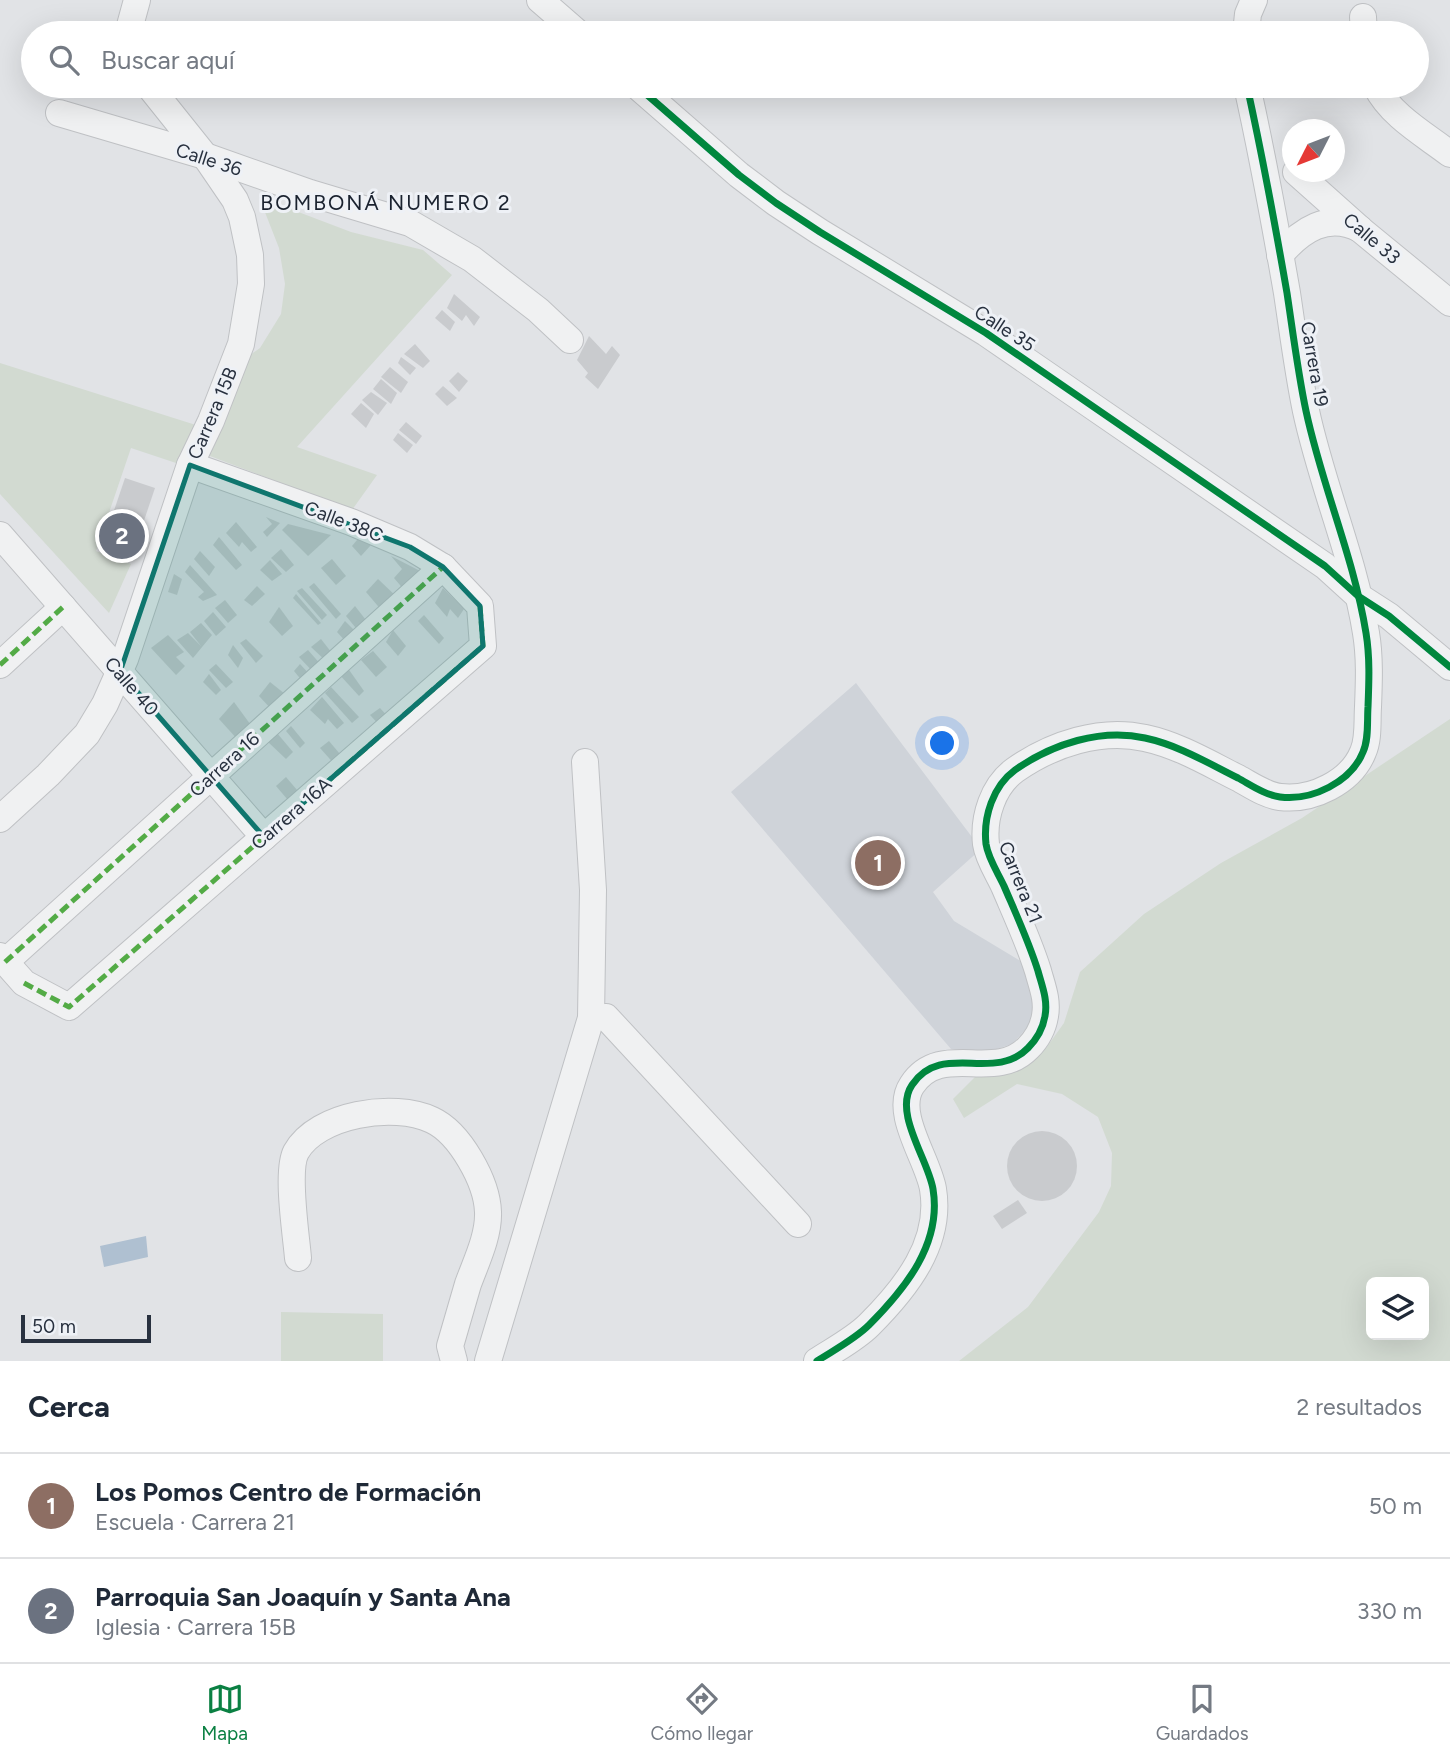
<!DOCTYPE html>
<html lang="es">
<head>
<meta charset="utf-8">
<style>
  :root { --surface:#fff; --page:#f6f6f7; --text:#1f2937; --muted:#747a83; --line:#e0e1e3; --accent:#0b8043 }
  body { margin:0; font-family:Figtree,sans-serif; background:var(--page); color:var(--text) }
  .controls { position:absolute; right:21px; bottom:21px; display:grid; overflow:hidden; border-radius:10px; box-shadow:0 7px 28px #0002 }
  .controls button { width:63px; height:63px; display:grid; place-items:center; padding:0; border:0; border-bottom:2px solid var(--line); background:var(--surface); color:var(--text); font:35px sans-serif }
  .compass { position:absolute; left:1282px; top:119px; width:63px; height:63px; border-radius:50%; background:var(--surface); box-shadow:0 7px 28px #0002; rotate:228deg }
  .scale { position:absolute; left:21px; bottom:18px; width:130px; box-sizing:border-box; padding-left:7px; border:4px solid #28313f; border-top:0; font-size:19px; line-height:24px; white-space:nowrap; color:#28313f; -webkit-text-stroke:5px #eef1f6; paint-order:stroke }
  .you { position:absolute; left:943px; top:744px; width:24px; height:24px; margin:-18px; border:5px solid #fff; border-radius:50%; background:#1a73e8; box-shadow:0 0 0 10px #1a73e833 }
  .badge { display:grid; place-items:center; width:46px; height:46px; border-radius:50%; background:var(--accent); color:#fff; font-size:23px; font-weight:700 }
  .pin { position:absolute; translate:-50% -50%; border:4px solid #fff; box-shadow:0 2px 7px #0006 }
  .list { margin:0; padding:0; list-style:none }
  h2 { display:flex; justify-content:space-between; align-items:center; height:91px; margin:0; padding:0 28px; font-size:30px }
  h2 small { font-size:23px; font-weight:400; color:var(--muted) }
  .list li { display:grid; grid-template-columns:46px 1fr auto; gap:21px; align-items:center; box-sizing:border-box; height:105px; padding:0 28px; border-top:2px solid var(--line) }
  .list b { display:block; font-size:26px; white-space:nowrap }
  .list p { margin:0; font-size:23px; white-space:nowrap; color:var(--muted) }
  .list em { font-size:23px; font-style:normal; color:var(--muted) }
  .icon { flex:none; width:38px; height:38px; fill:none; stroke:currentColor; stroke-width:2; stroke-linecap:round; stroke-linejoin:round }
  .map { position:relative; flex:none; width:1450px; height:1361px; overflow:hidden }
  .search { position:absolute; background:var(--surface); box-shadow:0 7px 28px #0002; left:21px; right:21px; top:21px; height:77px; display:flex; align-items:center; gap:18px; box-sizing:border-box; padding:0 24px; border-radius:38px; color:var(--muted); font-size:26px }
  .sheet { height:301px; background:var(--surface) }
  nav { display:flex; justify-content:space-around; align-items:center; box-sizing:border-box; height:98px; border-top:2px solid var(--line); background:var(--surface); font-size:19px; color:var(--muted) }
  nav a { display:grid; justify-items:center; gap:4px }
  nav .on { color:var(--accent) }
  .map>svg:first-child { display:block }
</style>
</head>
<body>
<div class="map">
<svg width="1450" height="1361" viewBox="0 0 1450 1361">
  <rect width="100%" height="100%" fill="#e1e3e6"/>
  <path fill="#cfd3d9" d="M 856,683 L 981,849 L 933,892 L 954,921 L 1032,968 L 1037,1017 L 1012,1044 L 988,1052 L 951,1049 L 731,792 Z"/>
  <g fill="#d2dad1" fill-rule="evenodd">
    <path d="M 259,197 L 351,232 L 423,250 L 452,275 L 297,447 L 377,475 L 352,510 L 202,453 L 233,367 L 260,348 L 281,314 L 285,284 L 279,248 Z"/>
    <path d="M 0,363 L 199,426 L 185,466 L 131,448 L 96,551 L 131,564 L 109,613 L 0,494 Z"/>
    <path d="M 1450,719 L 1450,1361 L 959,1361 L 1028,1307 L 1099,1212 L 1111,1186 L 1112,1153 L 1098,1117 L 1062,1094 L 1017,1084 L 964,1118 L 953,1099 L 979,1073 L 1046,1048 L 1064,1023 L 1080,972 L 1144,914 L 1221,863 L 1302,818 ZM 1371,1282 L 1424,1282 L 1424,1335 L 1371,1335 Z"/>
    <path d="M 281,1312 L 383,1314 L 383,1361 L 281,1361 Z"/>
  </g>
  <path fill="#afc0d1" d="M 146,1236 L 148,1257 L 104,1267 L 100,1246 Z"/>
  <g fill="#c9cbce">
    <path d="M 454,294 L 480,317 L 474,326 L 466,315 L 462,321 L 447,308 Z"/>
    <path d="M 442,310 L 455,322 L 450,331 L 435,318 Z"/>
    <path d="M 589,336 L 606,354 L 612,346 L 620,355 L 598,389 L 585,377 L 588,373 L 577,360 Z"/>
    <path d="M 415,344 L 430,361 L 423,368 L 404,354 Z"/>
    <path d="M 401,357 L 416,368 L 410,375 L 398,363 Z"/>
    <path d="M 390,367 L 408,382 L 401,393 L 381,377 Z"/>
    <path d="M 458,372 L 468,381 L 459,392 L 449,381 Z"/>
    <path d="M 381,379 L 397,393 L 391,404 L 373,389 Z"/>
    <path d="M 443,386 L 457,398 L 447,406 L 435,394 Z"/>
    <path d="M 371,392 L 387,403 L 378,415 L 362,400 Z"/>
    <path d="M 361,403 L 374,414 L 366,428 L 351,414 Z"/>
    <path d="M 406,422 L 422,436 L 416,444 L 399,430 Z"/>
    <path d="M 398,433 L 413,445 L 407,453 L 393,440 Z"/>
    <path d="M 125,478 L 155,488 L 130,562 L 100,552 Z"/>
    <path d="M 266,517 L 280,523 L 267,537 L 263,532 L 272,524 Z"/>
    <path d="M 236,522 L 257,547 L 251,552 L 242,542 L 239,547 L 226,533 Z"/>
    <path d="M 288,524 L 331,535 L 308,556 L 282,530 Z"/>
    <path d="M 362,534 L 371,545 L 361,556 L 352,546 Z"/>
    <path d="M 219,537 L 242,565 L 236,570 L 213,545 Z"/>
    <path d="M 281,549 L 294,565 L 286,572 L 271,558 Z"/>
    <path d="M 200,551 L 215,567 L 209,576 L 194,559 Z"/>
    <path d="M 391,556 L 424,573 L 405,591 L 394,578 L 402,569 Z"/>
    <path d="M 332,559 L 346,576 L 336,585 L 321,568 Z"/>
    <path d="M 270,560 L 282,574 L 272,581 L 260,570 Z"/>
    <path d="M 190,565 L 217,595 L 203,601 L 198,597 L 204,592 L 185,572 Z"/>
    <path d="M 174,574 L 182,579 L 177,595 L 168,592 Z"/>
    <path d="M 378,579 L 399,599 L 383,612 L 366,592 Z"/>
    <path d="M 314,583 L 341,614 L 336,619 L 309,587 Z"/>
    <path d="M 257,586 L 265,594 L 252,606 L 244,600 Z"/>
    <path d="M 302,588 L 327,615 L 322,620 L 297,591 Z"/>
    <path d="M 443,588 L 464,609 L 458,618 L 450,609 L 447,617 L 435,603 Z"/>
    <path d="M 296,594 L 321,623 L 318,625 L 293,598 Z"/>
    <path d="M 225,600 L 237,615 L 228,623 L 215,608 Z"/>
    <path d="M 355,606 L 369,624 L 360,633 L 346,616 Z"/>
    <path d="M 279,607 L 293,626 L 282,636 L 269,622 Z"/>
    <path d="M 213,612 L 226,627 L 216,636 L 204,621 Z"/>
    <path d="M 424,615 L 444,638 L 439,644 L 418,621 Z"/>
    <path d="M 345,621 L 358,634 L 347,643 L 337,632 Z"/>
    <path d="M 201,623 L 212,635 L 193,658 L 177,640 L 188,633 L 201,646 L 190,632 Z"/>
    <path d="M 393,630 L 406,646 L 398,656 L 386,642 Z"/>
    <path d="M 168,635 L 184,652 L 176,657 L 185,666 L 176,675 L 151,648 Z"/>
    <path d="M 246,639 L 263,656 L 256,663 L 240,643 Z"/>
    <path d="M 321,639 L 335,657 L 328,663 L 311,647 Z"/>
    <path d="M 233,645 L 243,658 L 238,668 L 228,655 Z"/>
    <path d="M 308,650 L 322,666 L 315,674 L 299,657 Z"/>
    <path d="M 373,651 L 387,667 L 376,677 L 361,660 Z"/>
    <path d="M 216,664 L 233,682 L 226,688 L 209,670 Z"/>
    <path d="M 300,664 L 312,677 L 303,682 L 294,671 Z"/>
    <path d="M 347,667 L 364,691 L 359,696 L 338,673 Z"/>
    <path d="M 209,674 L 221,690 L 216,695 L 203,682 Z"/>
    <path d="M 270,682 L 285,694 L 272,710 L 259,696 Z"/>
    <path d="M 331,687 L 359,717 L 352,723 L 325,693 Z"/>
    <path d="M 322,697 L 344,723 L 337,729 L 328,719 L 325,724 L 310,710 Z"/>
    <path d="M 234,702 L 253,728 L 238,740 L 219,719 Z"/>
    <path d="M 380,708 L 391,720 L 382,728 L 370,715 Z"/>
    <path d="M 291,726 L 305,743 L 300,748 L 286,731 Z"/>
    <path d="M 277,733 L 293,752 L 286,759 L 268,742 Z"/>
    <path d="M 329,741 L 345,760 L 337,767 L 320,748 Z"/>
    <path d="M 286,777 L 303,797 L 293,806 L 276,786 Z"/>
    <circle cx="1042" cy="1166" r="35"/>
    <path d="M 1018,1200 L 1027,1213 L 1002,1229 L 993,1216 Z"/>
  </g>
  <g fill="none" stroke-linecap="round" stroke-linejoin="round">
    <g stroke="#bfc1c4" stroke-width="28">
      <g id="minor">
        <path d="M 540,0 L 578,33"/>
        <path d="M 1363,17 L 1364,33"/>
        <path d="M 128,33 L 137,0"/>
        <path d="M 1246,33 L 1248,14 L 1254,0"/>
        <path d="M 637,86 L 739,175 L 776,203 L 820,232 L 986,333 L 1325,566 L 1358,596 L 1389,616 L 1450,667"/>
        <path d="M 1376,86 C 1391,116 1424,134 1450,154"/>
        <path d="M 59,113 L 205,156 L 310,193 L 410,223 L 472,259 L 538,310 L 570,340"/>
        <path d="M 1296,172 L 1361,230 L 1450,303"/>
        <path d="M 1280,255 C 1301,230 1328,212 1360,229"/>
        <path d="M 0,535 L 264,837"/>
        <path d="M 0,665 L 63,607"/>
        <path d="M 585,762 L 593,890 L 591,1018"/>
        <path d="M 0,819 L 48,775 L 87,734 L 105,704 L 125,659 L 190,465 L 211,421 L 241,344 L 251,284 L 250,255 L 242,217 L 235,200 L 205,156 L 149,86"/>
        <path d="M 0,956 L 24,983 L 69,1007 L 483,646 L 480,606 L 443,567 L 410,547 L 351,522 L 190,465"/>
        <path d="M 5,962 L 443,567"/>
        <path d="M 298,1258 C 296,1234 286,1171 296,1152 C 317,1114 394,1102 432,1120 C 460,1133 487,1182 488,1212 C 489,1236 476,1262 468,1284 C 462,1305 456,1325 450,1346 L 454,1361"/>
        <path d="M 488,1361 L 591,1018 L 606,1017 L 798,1224"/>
        <path d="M 817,1361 C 834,1350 855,1339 869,1325 C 906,1288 942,1243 933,1189 C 928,1159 893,1113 912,1085 C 941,1041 994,1083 1028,1048 C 1037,1039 1043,1028 1045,1016 C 1048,1000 1042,986 1038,971 C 1029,942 1016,914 1004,886 C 998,873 988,858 986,844 C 983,817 993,786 1015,770 C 1052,744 1101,728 1145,738 C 1178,745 1208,763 1238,778 C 1251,785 1265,795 1280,797 C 1312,801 1351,782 1363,752 C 1369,739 1367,721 1368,707 C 1369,682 1370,657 1366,633 C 1354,558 1322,486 1306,411 C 1298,373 1293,333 1287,293 C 1275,224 1262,154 1247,86"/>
      </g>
    </g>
    <use href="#minor" stroke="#f0f1f2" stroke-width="26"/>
    <g stroke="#53ab46" stroke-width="5" stroke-dasharray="10 5" stroke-linecap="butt">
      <path d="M 0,665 L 63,607"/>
      <path d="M 5,962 L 443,567"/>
      <path d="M 24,983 L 69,1007 L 483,646 L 480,606"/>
    </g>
    <g stroke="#eef1f6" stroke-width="11">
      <g id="cycleway">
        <path d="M 637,86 L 739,175 L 776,203 L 820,232 L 986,333 L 1325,566 L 1358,596 L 1389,616 L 1450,667"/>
        <path d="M 817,1361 C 834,1350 855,1339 869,1325 C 906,1288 942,1243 933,1189 C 928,1159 893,1113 912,1085 C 941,1041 994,1083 1028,1048 C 1037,1039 1043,1028 1045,1016 C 1048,1000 1042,986 1038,971 C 1029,942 1016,914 1004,886 C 998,873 988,858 986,844 C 983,817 993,786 1015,770 C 1052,744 1101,728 1145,738 C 1178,745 1208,763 1238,778 C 1251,785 1265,795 1280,797 C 1312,801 1351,782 1363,752 C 1369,739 1367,721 1368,707 C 1369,682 1370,657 1366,633 C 1354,558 1322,486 1306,411 C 1298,373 1293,333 1287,293 C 1275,224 1262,154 1247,86"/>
      </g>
    </g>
    <use href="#cycleway" stroke="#00873e" stroke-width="7"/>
  </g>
  <path fill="#0f766e" fill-opacity="0.2" stroke="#0f766e" stroke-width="5" stroke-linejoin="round" d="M 190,465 L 410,547 L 443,567 L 480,606 L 483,646 L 264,837 L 120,672 Z"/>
  <g text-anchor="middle" stroke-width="6" stroke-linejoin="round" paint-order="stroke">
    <g font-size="19" fill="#28313f" stroke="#eef1f6">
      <text transform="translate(209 159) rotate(18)" y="7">Calle 36</text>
      <text transform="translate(1372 238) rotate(40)" y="7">Calle 33</text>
      <text transform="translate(1005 328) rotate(33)" y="7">Calle 35</text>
      <text transform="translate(1315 364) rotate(80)" y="7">Carrera 19</text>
      <text transform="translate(212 413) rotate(-67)" y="7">Carrera 15B</text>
      <text transform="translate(344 521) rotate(21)" y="7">Calle 38C</text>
      <text transform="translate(132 686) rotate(49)" y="7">Calle 40</text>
      <text transform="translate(224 764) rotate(-42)" y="7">Carrera 16</text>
      <text transform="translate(291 813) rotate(-41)" y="7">Carrera 16A</text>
      <text transform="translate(1021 882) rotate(68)" y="7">Carrera 21</text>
    </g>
    <g font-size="21" letter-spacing="2" fill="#1a222f" stroke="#eef1f6">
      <text x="386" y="210">BOMBONÁ NUMERO 2</text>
    </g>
  </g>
</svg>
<div class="controls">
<button><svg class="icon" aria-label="layers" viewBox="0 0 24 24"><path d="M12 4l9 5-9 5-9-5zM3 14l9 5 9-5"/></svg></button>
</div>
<svg class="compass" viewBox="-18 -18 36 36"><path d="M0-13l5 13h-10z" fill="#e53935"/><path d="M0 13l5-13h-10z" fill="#747a83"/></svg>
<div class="scale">50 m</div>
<div class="you"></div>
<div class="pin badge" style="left:878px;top:863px;background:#8d6e63">1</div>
<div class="pin badge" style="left:122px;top:536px;background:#6b7280">2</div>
<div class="search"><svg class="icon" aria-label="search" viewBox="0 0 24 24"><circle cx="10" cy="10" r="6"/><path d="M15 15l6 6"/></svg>Buscar aquí</div>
</div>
<section class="sheet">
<h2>Cerca<small>2 resultados</small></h2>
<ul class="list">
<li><span class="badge" style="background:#8d6e63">1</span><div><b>Los Pomos Centro de Formación</b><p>Escuela · Carrera 21</p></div><em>50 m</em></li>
<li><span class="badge" style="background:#6b7280">2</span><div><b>Parroquia San Joaquín y Santa Ana</b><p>Iglesia · Carrera 15B</p></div><em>330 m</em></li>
</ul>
</section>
<nav>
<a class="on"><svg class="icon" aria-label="map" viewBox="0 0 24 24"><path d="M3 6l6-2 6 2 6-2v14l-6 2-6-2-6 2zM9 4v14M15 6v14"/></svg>Mapa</a>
<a><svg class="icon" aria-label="directions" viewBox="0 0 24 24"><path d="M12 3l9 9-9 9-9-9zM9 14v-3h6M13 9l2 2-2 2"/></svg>Cómo llegar</a>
<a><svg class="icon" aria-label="saved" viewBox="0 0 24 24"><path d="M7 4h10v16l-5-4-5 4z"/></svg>Guardados</a>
</nav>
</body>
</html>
